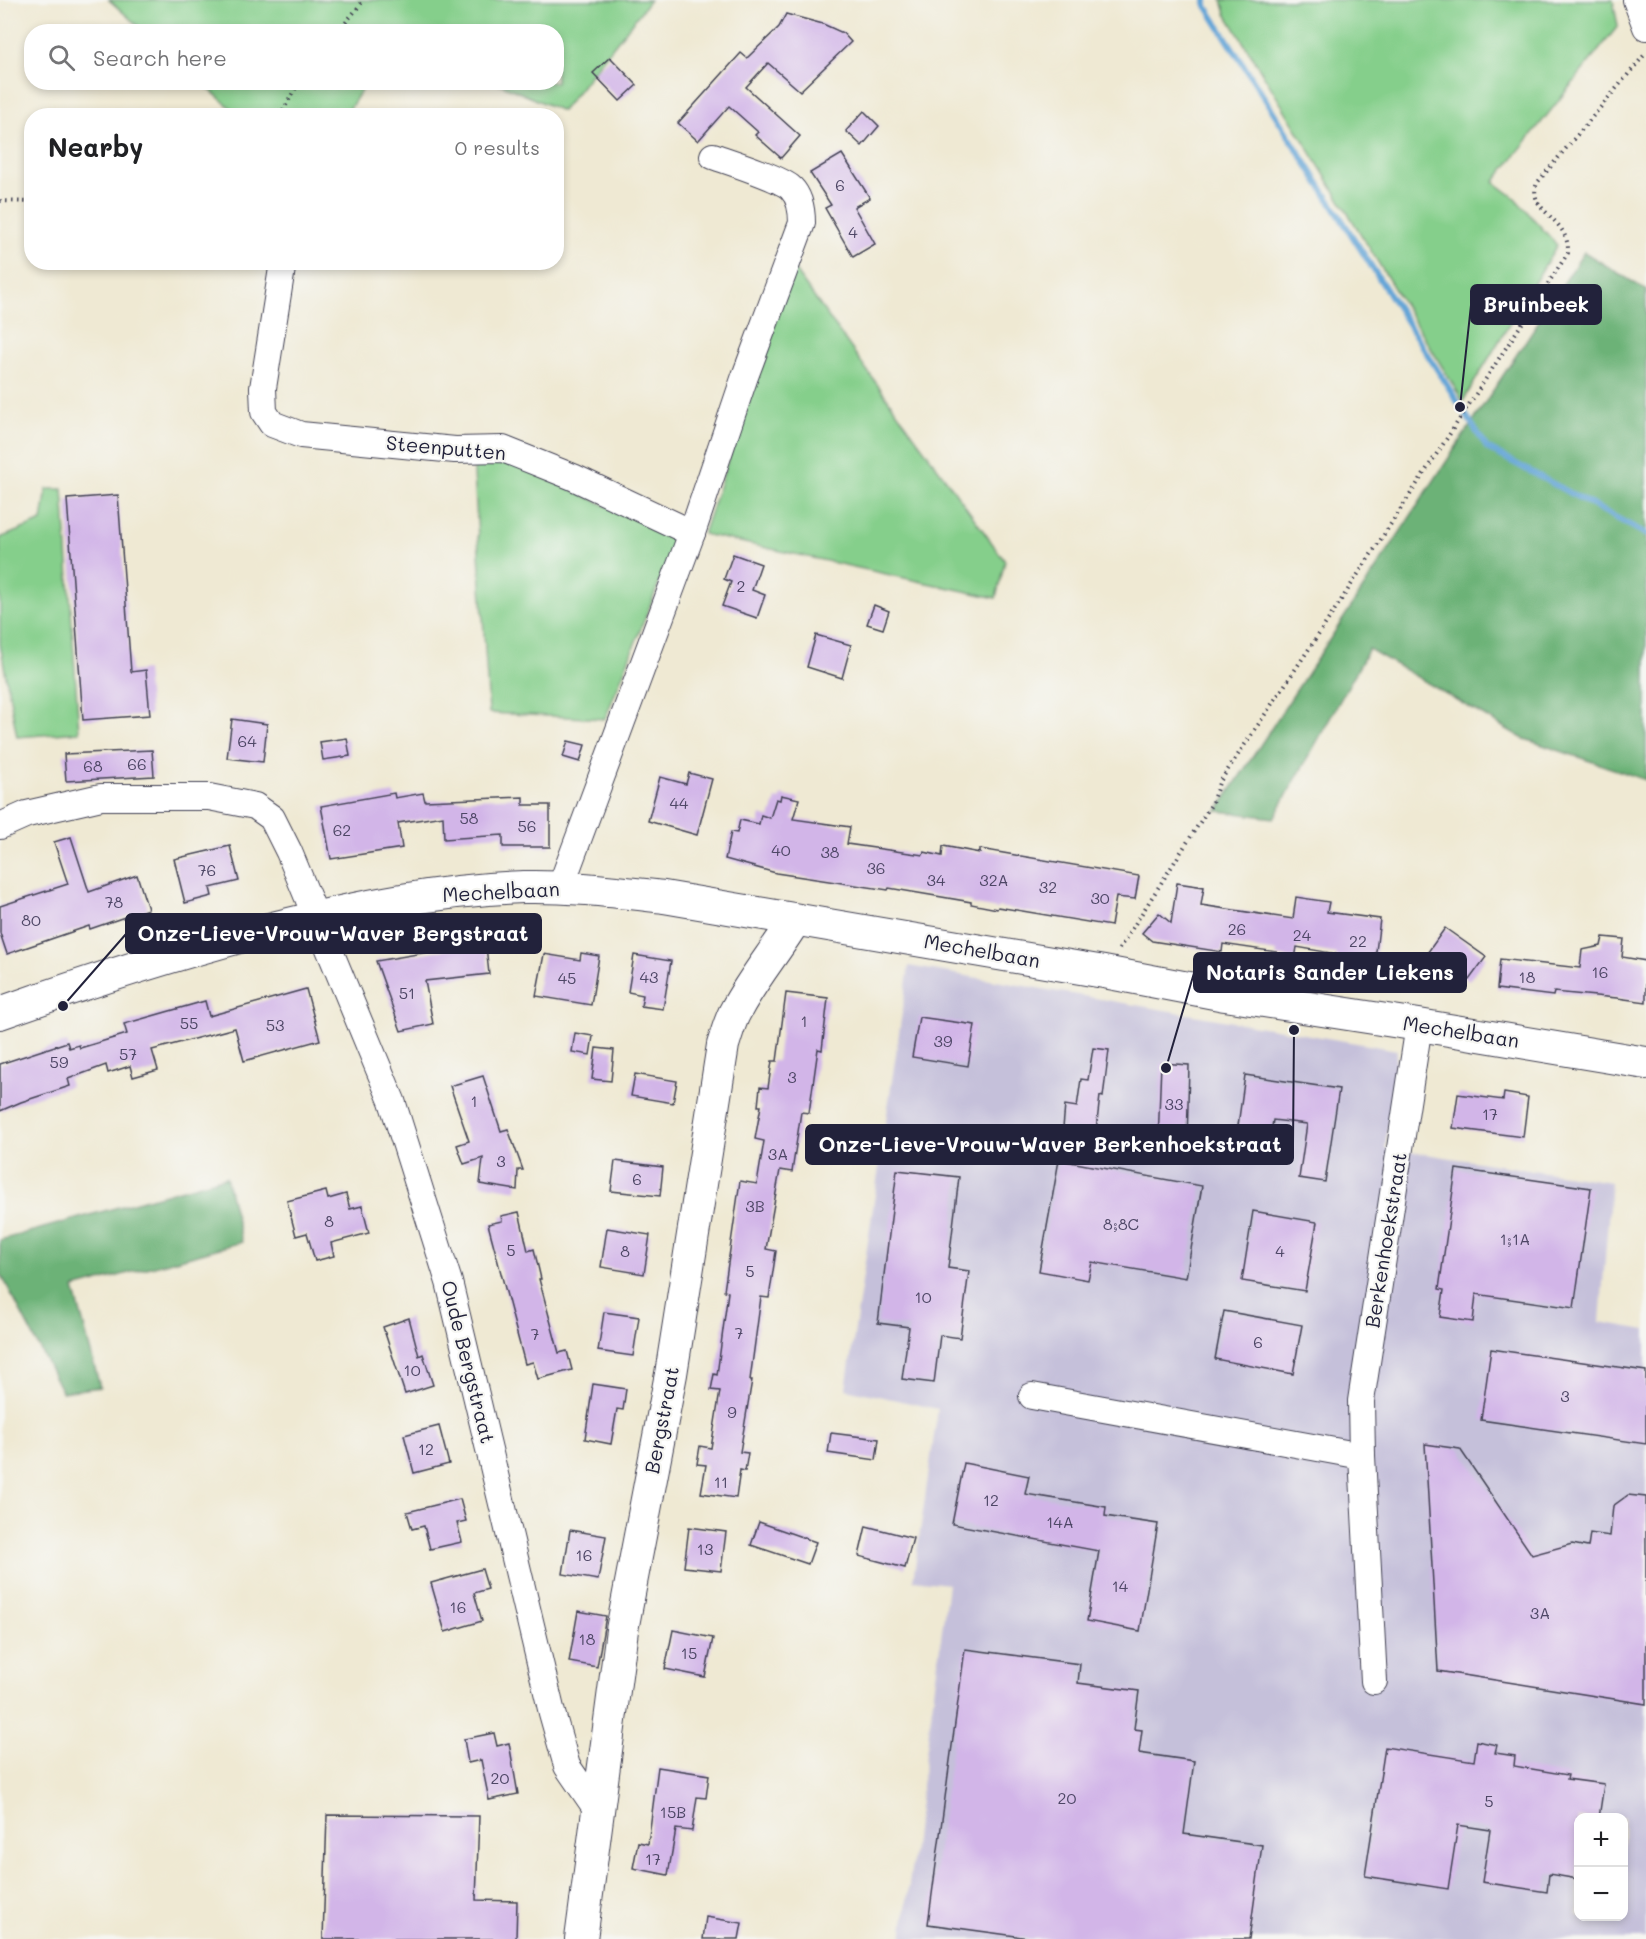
<!DOCTYPE html>
<html lang="en">
<head>
<meta charset="utf-8">
<style>
  :root { --surface:#fff; --page:#f6f6f6; --text:#202124; --muted:#757577; --line:#e0e0e0 }
  body { margin:0; font-family:Mali,sans-serif; background:var(--page); color:var(--text) }
  .controls { position:absolute; right:18px; bottom:18px; display:grid; overflow:hidden; border-radius:12px; box-shadow:0 3px 9px #0003 }
  .controls button { width:54px; height:54px; display:grid; place-items:center; padding:0; border:0; border-bottom:2px solid var(--line); background:var(--surface); color:var(--text); font:30px sans-serif }
  .list { margin:0; padding:0; list-style:none }
  h2 { display:flex; justify-content:space-between; align-items:center; height:78px; margin:0; padding:0 24px; font-size:26px }
  h2 small { font-size:20px; font-weight:400; color:var(--muted) }
  .icon { flex:none; width:33px; height:33px; fill:none; stroke:currentColor; stroke-width:2; stroke-linecap:round; stroke-linejoin:round }
  .map { position:relative; flex:none; width:1646px; height:1939px; overflow:hidden }
  .search { position:absolute; background:var(--surface); box-shadow:0 3px 9px #0003; left:24px; top:24px; width:540px; height:66px; display:flex; align-items:center; gap:15px; box-sizing:border-box; padding:0 21px; border-radius:24px; color:var(--muted); font-size:22px }
  .panel { position:absolute; background:var(--surface); box-shadow:0 3px 9px #0003; left:24px; top:108px; width:540px; height:162px; border-radius:24px }
  .map>svg:first-child { display:block }
</style>
</head>
<body>
<div class="map">
<svg width="1646" height="1939" viewBox="0 0 1646 1939">
  <rect width="100%" height="100%" fill="#f6f6f2"/>
  <filter id="ink" filterUnits="userSpaceOnUse"><feTurbulence type="fractalNoise" baseFrequency=".0167" numOctaves="2"/><feDisplacementMap in="SourceGraphic" scale="12" xChannelSelector="R" yChannelSelector="G"/><feConvolveMatrix kernelMatrix="1 2 1 2 8 2 1 2 1" color-interpolation-filters="sRGB"/></filter>
  <filter id="wash" filterUnits="userSpaceOnUse"><feTurbulence type="fractalNoise" baseFrequency=".008" numOctaves="4" result="noise"/><feDisplacementMap in="SourceGraphic" scale="24" xChannelSelector="R" yChannelSelector="G"/><feGaussianBlur stdDeviation="1.35" result="paint"/><feColorMatrix in="noise" values="0 0 0 0 0 0 0 0 0 0 0 0 0 0 0 0 0 1.4 0 .05"/><feComposite in="paint" operator="in"/></filter>
  <g filter="url(#wash)">
    <rect width="100%" height="100%" fill="#efe9d3"/>
    <path fill="#c5c0da" fill-rule="evenodd" d="M 909,966 L 1397,1050 L 1385,1148 L 1611,1182 L 1600,1322 L 1646,1330 L 1646,1939 L 902,1939 L 948,1584 L 913,1580 L 938,1409 L 846,1389 ZM 1578,1818 L 1624,1818 L 1624,1916 L 1578,1916 Z"/>
    <g fill="#85cf8b" stroke="#547863" stroke-width="1.5">
      <path d="M 109,0 L 650,0 L 562,111 L 498,83 L 556,82 L 556,32 L 144,31 Z"/>
      <path d="M 1222,0 L 1613,0 L 1618,26 L 1494,182 L 1514,197 L 1557,245 L 1463,401 L 1226,14 Z"/>
      <path d="M 202,83 L 366,83 L 345,116 L 239,115 Z"/>
      <path d="M 793,268 L 1005,561 L 996,598 L 703,534 Z"/>
      <path d="M 473,457 L 513,463 L 677,538 L 605,719 L 489,713 Z"/>
      <path d="M 47,489 L 63,489 L 79,732 L 17,737 L 0,644 L 0,538 L 42,521 Z"/>
    </g>
    <g fill="#6cb277" stroke="#476a59" stroke-width="1.5">
      <path d="M 1584,252 L 1646,290 L 1646,780 L 1522,738 L 1369,649 L 1274,818 L 1217,811 Z"/>
      <path d="M 226,1177 L 242,1242 L 74,1288 L 100,1387 L 62,1392 L 0,1272 L 0,1240 Z"/>
    </g>
    <g fill="none" stroke-linecap="round" stroke-linejoin="round">
      <path stroke="#64a5d7" stroke-width="6" d="M 1206,0 L 1206,6 L 1487,448 L 1646,534"/>
    </g>
    <g id="blocks">
      <g fill="#d2b5e8">
        <path d="M 786,14 L 823,24 L 843,33 L 851,42 L 800,91 L 768,63 L 746,87 L 800,136 L 781,158 L 755,135 L 758,132 L 729,106 L 698,141 L 678,123 L 741,53 L 747,58 L 779,27 Z"/>
        <path d="M 610,57 L 637,85 L 620,101 L 593,73 Z"/>
        <path d="M 864,111 L 879,126 L 862,146 L 846,131 Z"/>
        <path d="M 842,154 L 870,198 L 854,207 L 875,244 L 853,257 L 825,208 L 831,205 L 810,173 Z"/>
        <path d="M 118,495 L 131,672 L 146,670 L 150,715 L 83,720 L 67,499 Z"/>
        <path d="M 733,554 L 761,564 L 752,590 L 765,595 L 757,618 L 722,606 L 731,582 L 724,579 Z"/>
        <path d="M 874,605 L 889,611 L 883,629 L 867,624 Z"/>
        <path d="M 816,635 L 851,645 L 842,678 L 807,667 Z"/>
        <path d="M 232,719 L 267,724 L 263,762 L 227,758 Z"/>
        <path d="M 347,738 L 350,756 L 323,760 L 320,742 Z"/>
        <path d="M 568,741 L 585,745 L 580,762 L 563,757 Z"/>
        <path d="M 152,750 L 154,776 L 66,781 L 64,754 Z"/>
        <path d="M 689,773 L 712,779 L 697,835 L 648,821 L 660,777 L 686,784 Z"/>
        <path d="M 394,793 L 395,798 L 423,793 L 425,801 L 523,797 L 523,805 L 550,805 L 550,847 L 503,847 L 503,835 L 444,839 L 443,816 L 398,823 L 402,848 L 331,859 L 321,806 Z"/>
        <path d="M 781,795 L 799,799 L 793,819 L 850,827 L 847,844 L 923,855 L 924,852 L 942,856 L 943,846 L 980,853 L 980,849 L 1139,876 L 1135,899 L 1116,897 L 1111,926 L 998,907 L 997,909 L 971,904 L 971,902 L 889,888 L 888,890 L 776,873 L 725,859 L 731,832 L 737,833 L 740,820 L 759,824 L 761,815 L 770,818 L 776,799 L 780,800 Z"/>
        <path d="M 71,837 L 89,892 L 137,875 L 148,909 L 90,929 L 89,926 L 7,954 L 0,933 L 0,906 L 68,884 L 54,842 Z"/>
        <path d="M 230,846 L 239,881 L 210,888 L 212,896 L 185,903 L 174,859 Z"/>
        <path d="M 1177,883 L 1204,887 L 1201,905 L 1293,919 L 1296,897 L 1329,902 L 1327,912 L 1380,919 L 1374,968 L 1336,963 L 1337,954 L 1297,947 L 1295,959 L 1276,956 L 1277,952 L 1223,944 L 1222,952 L 1152,941 L 1142,933 L 1159,913 L 1171,923 Z"/>
        <path d="M 1445,928 L 1486,957 L 1469,980 L 1454,970 L 1451,974 L 1447,972 L 1443,978 L 1413,973 Z"/>
        <path d="M 1603,937 L 1624,939 L 1622,957 L 1646,961 L 1646,1002 L 1617,998 L 1554,992 L 1553,996 L 1497,989 L 1500,959 L 1580,968 L 1582,950 L 1601,946 Z"/>
        <path d="M 486,946 L 489,974 L 425,981 L 433,1024 L 401,1031 L 376,961 L 435,951 Z"/>
        <path d="M 581,953 L 599,956 L 591,1005 L 536,996 L 544,954 L 580,960 Z"/>
        <path d="M 634,955 L 671,961 L 663,1009 L 641,1006 L 643,995 L 628,992 Z"/>
        <path d="M 306,989 L 320,1040 L 244,1061 L 235,1028 L 152,1050 L 158,1070 L 133,1077 L 130,1066 L 108,1073 L 106,1065 L 68,1079 L 70,1086 L 21,1102 L 0,1111 L 0,1064 L 67,1042 L 69,1048 L 79,1045 L 80,1048 L 127,1034 L 124,1024 L 205,1001 L 209,1016 Z"/>
        <path d="M 786,993 L 828,998 L 822,1050 L 818,1049 L 809,1113 L 801,1112 L 792,1172 L 780,1170 L 766,1249 L 776,1251 L 769,1298 L 761,1297 L 750,1380 L 752,1380 L 740,1452 L 748,1453 L 745,1471 L 740,1470 L 736,1498 L 701,1493 L 706,1465 L 697,1464 L 700,1446 L 711,1448 L 720,1391 L 711,1390 L 714,1374 L 717,1375 L 728,1292 L 724,1291 L 740,1181 L 757,1184 L 764,1141 L 755,1139 L 761,1106 L 758,1106 L 760,1087 L 768,1088 L 772,1061 L 777,1061 Z"/>
        <path d="M 919,1017 L 975,1025 L 968,1066 L 912,1057 Z"/>
        <path d="M 575,1033 L 593,1036 L 590,1055 L 572,1052 Z"/>
        <path d="M 596,1048 L 614,1050 L 611,1081 L 592,1079 Z"/>
        <path d="M 1093,1048 L 1109,1050 L 1103,1097 L 1100,1096 L 1096,1131 L 1063,1128 L 1065,1105 L 1077,1107 L 1081,1079 L 1088,1080 Z"/>
        <path d="M 1161,1063 L 1189,1065 L 1187,1144 L 1158,1143 Z"/>
        <path d="M 635,1074 L 677,1081 L 673,1103 L 631,1096 Z"/>
        <path d="M 1245,1075 L 1339,1089 L 1325,1182 L 1299,1178 L 1307,1124 L 1273,1120 L 1269,1147 L 1253,1145 L 1254,1136 L 1237,1133 Z"/>
        <path d="M 483,1076 L 501,1131 L 508,1129 L 523,1170 L 518,1170 L 517,1190 L 480,1184 L 483,1158 L 464,1164 L 457,1145 L 469,1141 L 450,1086 Z"/>
        <path d="M 1504,1093 L 1528,1097 L 1523,1137 L 1453,1128 L 1458,1094 L 1503,1100 Z"/>
        <path d="M 1059,1160 L 1202,1186 L 1186,1278 L 1092,1262 L 1088,1280 L 1039,1271 Z"/>
        <path d="M 615,1161 L 663,1167 L 660,1196 L 611,1191 Z"/>
        <path d="M 1456,1169 L 1591,1188 L 1574,1308 L 1476,1294 L 1473,1322 L 1440,1317 L 1444,1290 L 1439,1289 Z"/>
        <path d="M 897,1170 L 959,1177 L 948,1268 L 969,1271 L 960,1338 L 940,1335 L 934,1383 L 902,1379 L 909,1327 L 878,1323 Z"/>
        <path d="M 326,1191 L 328,1199 L 346,1194 L 350,1209 L 362,1206 L 369,1233 L 331,1243 L 334,1256 L 315,1261 L 307,1233 L 296,1236 L 287,1201 Z"/>
        <path d="M 1253,1211 L 1317,1222 L 1305,1291 L 1242,1281 Z"/>
        <path d="M 519,1212 L 528,1251 L 534,1249 L 541,1279 L 539,1279 L 559,1353 L 567,1351 L 572,1370 L 538,1379 L 533,1362 L 525,1364 L 488,1224 L 502,1221 L 501,1216 Z"/>
        <path d="M 607,1228 L 650,1235 L 644,1274 L 601,1267 Z"/>
        <path d="M 1224,1311 L 1302,1325 L 1293,1374 L 1215,1359 Z"/>
        <path d="M 604,1312 L 639,1317 L 633,1356 L 598,1351 Z"/>
        <path d="M 409,1318 L 419,1356 L 423,1354 L 433,1385 L 405,1394 L 383,1327 Z"/>
        <path d="M 1491,1349 L 1646,1371 L 1646,1444 L 1481,1420 Z"/>
        <path d="M 593,1384 L 626,1389 L 623,1410 L 617,1409 L 611,1444 L 585,1439 Z"/>
        <path d="M 439,1426 L 449,1464 L 414,1473 L 404,1435 Z"/>
        <path d="M 831,1433 L 879,1439 L 876,1460 L 828,1453 Z"/>
        <path d="M 1425,1444 L 1460,1449 L 1532,1555 L 1572,1544 L 1588,1547 L 1590,1533 L 1610,1536 L 1613,1506 L 1628,1495 L 1646,1497 L 1646,1704 L 1438,1671 Z"/>
        <path d="M 964,1463 L 1029,1476 L 1025,1494 L 1106,1507 L 1105,1516 L 1158,1524 L 1140,1631 L 1087,1621 L 1099,1551 L 952,1524 Z"/>
        <path d="M 460,1499 L 466,1521 L 457,1523 L 462,1542 L 430,1549 L 424,1526 L 412,1529 L 407,1512 Z"/>
        <path d="M 759,1522 L 816,1542 L 808,1564 L 751,1545 Z"/>
        <path d="M 866,1526 L 913,1538 L 905,1568 L 859,1556 Z"/>
        <path d="M 689,1527 L 726,1532 L 721,1571 L 684,1567 Z"/>
        <path d="M 570,1530 L 606,1536 L 598,1580 L 563,1574 Z"/>
        <path d="M 482,1569 L 488,1589 L 474,1593 L 482,1621 L 445,1632 L 431,1583 Z"/>
        <path d="M 578,1611 L 606,1616 L 597,1667 L 569,1662 Z"/>
        <path d="M 673,1630 L 713,1638 L 705,1677 L 665,1669 Z"/>
        <path d="M 965,1649 L 1080,1664 L 1078,1683 L 1139,1691 L 1134,1729 L 1142,1730 L 1139,1753 L 1194,1761 L 1184,1834 L 1262,1845 L 1249,1939 L 1037,1939 L 928,1924 Z"/>
        <path d="M 494,1733 L 497,1746 L 509,1743 L 518,1794 L 489,1800 L 481,1760 L 468,1763 L 464,1739 Z"/>
        <path d="M 1477,1741 L 1497,1745 L 1495,1753 L 1515,1756 L 1514,1766 L 1568,1775 L 1567,1779 L 1604,1784 L 1599,1818 L 1578,1818 L 1578,1879 L 1549,1874 L 1547,1892 L 1482,1882 L 1490,1830 L 1458,1825 L 1448,1889 L 1365,1876 L 1385,1747 L 1474,1761 Z"/>
        <path d="M 658,1767 L 709,1775 L 706,1798 L 697,1797 L 692,1831 L 676,1829 L 668,1875 L 633,1868 L 638,1842 L 648,1844 Z"/>
        <path d="M 327,1815 L 479,1816 L 476,1900 L 517,1901 L 516,1939 L 323,1939 Z"/>
        <path d="M 706,1917 L 742,1923 L 739,1939 L 703,1939 Z"/>
      </g>
    </g>
  </g>
  <g filter="url(#ink)">
    <use href="#blocks" fill-opacity="0" stroke="#414052" stroke-width="1.5"/>
    <g fill="none" stroke-linecap="round" stroke-linejoin="round">
      <g stroke="#414052" stroke-width="28">
        <g id="minor">
          <path d="M 1636,0 L 1646,27"/>
          <path d="M 283,262 L 263,388 L 264,412 L 272,424 L 301,435 L 455,450 L 503,449 L 573,477 L 692,533"/>
          <path d="M 0,826 L 27,814 L 101,797 L 209,797 L 255,806 L 272,818 L 289,852 L 392,1101 L 449,1282 L 552,1713 L 567,1766 L 598,1811"/>
          <path d="M 564,888 L 565,875 L 692,533 L 744,379 L 802,223 C 802,211 800,197 791,188 C 780,178 730,162 713,156"/>
          <path d="M 1032,1396 L 1362,1456"/>
          <path d="M 1374,1681 L 1362,1456 L 1361,1401 L 1419,1025"/>
        </g>
      </g>
      <g stroke="#414052" stroke-width="34">
        <g id="tertiary">
          <path d="M 0,1013 C 90,981 181,952 273,928 C 356,907 438,890 524,887 C 570,886 618,892 664,897 L 1104,972 L 1225,995 L 1419,1025 L 1646,1063"/>
          <path d="M 581,1939 L 622,1630 L 671,1374 L 723,1045 C 727,1033 730,1020 736,1010 C 753,978 776,951 795,920"/>
        </g>
      </g>
      <g stroke="#414052" stroke-width="4" stroke-dasharray="1.5 4.5" stroke-linecap="butt">
        <path d="M 338,32 L 364,0"/>
        <path d="M 280,116 L 299,82"/>
        <path d="M 0,201 L 32,202"/>
        <path d="M 1119,949 L 1211,805 L 1219,783 L 1317,637 L 1568,253 C 1570,217 1526,212 1537,183 L 1646,53"/>
      </g>
      <use href="#minor" stroke="#fff" stroke-width="26"/>
      <use href="#tertiary" stroke="#fff" stroke-width="32"/>
    </g>
  </g>
  <g text-anchor="middle" stroke-width="4.5" stroke-linejoin="round" paint-order="stroke">
    <g font-size="16" fill="#4e4766">
      <text x="840" y="191">6</text>
      <text x="853" y="238">4</text>
      <text x="741" y="592">2</text>
      <text x="247" y="747">64</text>
      <text x="137" y="770">66</text>
      <text x="93" y="772">68</text>
      <text x="679" y="809">44</text>
      <text x="469" y="824">58</text>
      <text x="527" y="832">56</text>
      <text x="342" y="836">62</text>
      <text x="781" y="856">40</text>
      <text x="830" y="858">38</text>
      <text x="876" y="874">36</text>
      <text x="207" y="876">76</text>
      <text x="936" y="886">34</text>
      <text x="994" y="886">32A</text>
      <text x="1048" y="893">32</text>
      <text x="1100" y="904">30</text>
      <text x="114" y="908">78</text>
      <text x="31" y="926">80</text>
      <text x="1237" y="935">26</text>
      <text x="1302" y="941">24</text>
      <text x="1358" y="947">22</text>
      <text x="1600" y="978">16</text>
      <text x="649" y="983">43</text>
      <text x="1527" y="983">18</text>
      <text x="567" y="984">45</text>
      <text x="407" y="999">51</text>
      <text x="804" y="1027">1</text>
      <text x="189" y="1029">55</text>
      <text x="275" y="1031">53</text>
      <text x="943" y="1047">39</text>
      <text x="128" y="1060">57</text>
      <text x="59" y="1068">59</text>
      <text x="792" y="1083">3</text>
      <text x="474" y="1107">1</text>
      <text x="1174" y="1110">33</text>
      <text x="1490" y="1120">17</text>
      <text x="778" y="1160">3A</text>
      <text x="501" y="1167">3</text>
      <text x="637" y="1185">6</text>
      <text x="755" y="1212">3B</text>
      <text x="329" y="1227">8</text>
      <text x="1121" y="1230">8;8C</text>
      <text x="1515" y="1245">1;1A</text>
      <text x="511" y="1256">5</text>
      <text x="625" y="1257">8</text>
      <text x="1280" y="1257">4</text>
      <text x="750" y="1277">5</text>
      <text x="923" y="1303">10</text>
      <text x="739" y="1339">7</text>
      <text x="535" y="1340">7</text>
      <text x="1258" y="1348">6</text>
      <text x="412" y="1376">10</text>
      <text x="1565" y="1402">3</text>
      <text x="732" y="1418">9</text>
      <text x="426" y="1455">12</text>
      <text x="721" y="1488">11</text>
      <text x="991" y="1506">12</text>
      <text x="1060" y="1528">14A</text>
      <text x="705" y="1555">13</text>
      <text x="584" y="1561">16</text>
      <text x="1120" y="1592">14</text>
      <text x="458" y="1613">16</text>
      <text x="1540" y="1619">3A</text>
      <text x="587" y="1645">18</text>
      <text x="689" y="1659">15</text>
      <text x="500" y="1784">20</text>
      <text x="1067" y="1804">20</text>
      <text x="1489" y="1807">5</text>
      <text x="673" y="1818">15B</text>
      <text x="653" y="1865">17</text>
    </g>
    <g font-size="20" fill="#22223b" stroke="#f6f6f2">
      <text transform="translate(446 448) rotate(5)" y="7">Steenputten</text>
      <text transform="translate(501 892) rotate(-3)" y="7">Mechelbaan</text>
      <text transform="translate(982 951) rotate(10)" y="7">Mechelbaan</text>
      <text transform="translate(1461 1032) rotate(9)" y="7">Mechelbaan</text>
      <text transform="translate(1386 1240) rotate(-81)" y="7">Berkenhoekstraat</text>
      <text transform="translate(468 1362) rotate(76)" y="7">Oude Bergstraat</text>
      <text transform="translate(662 1420) rotate(-79)" y="7">Bergstraat</text>
    </g>
  </g>
  <path fill="none" stroke="#22223b" stroke-width="2" d="M1460 407L1471 305M63 1006L126 934M1166 1068L1194 973M1294 1030L1293 1144"/>
  <g fill="#22223b" stroke="#f6f6f2" stroke-width="2">
    <circle cx="1460" cy="407" r="6"/>
    <circle cx="63" cy="1006" r="6"/>
    <circle cx="1166" cy="1068" r="6"/>
    <circle cx="1294" cy="1030" r="6"/>
  </g>
  <g fill="#22223b" stroke="#22223b" stroke-width="2">
    <rect x="1471" y="285" width="130" height="39" rx="6"/>
    <rect x="126" y="914" width="415" height="39" rx="6"/>
    <rect x="1194" y="953" width="272" height="39" rx="6"/>
    <rect x="806" y="1125" width="487" height="39" rx="6"/>
  </g>
  <g font-size="21" text-anchor="middle" font-weight="bold" fill="#fff">
    <text x="1536" y="312">Bruinbeek</text>
    <text x="333" y="941">Onze-Lieve-Vrouw-Waver Bergstraat</text>
    <text x="1330" y="980">Notaris Sander Liekens</text>
    <text x="1050" y="1152">Onze-Lieve-Vrouw-Waver Berkenhoekstraat</text>
  </g>
</svg>
<div class="controls">
<button>+</button>
<button>−</button>
</div>
<div class="search"><svg class="icon" aria-label="search" viewBox="0 0 24 24"><circle cx="10" cy="10" r="6"/><path d="M15 15l6 6"/></svg>Search here</div>
<section class="panel">
<h2>Nearby<small>0 results</small></h2>
<ul class="list">
</ul>
</section>
</div>
</body>
</html>
